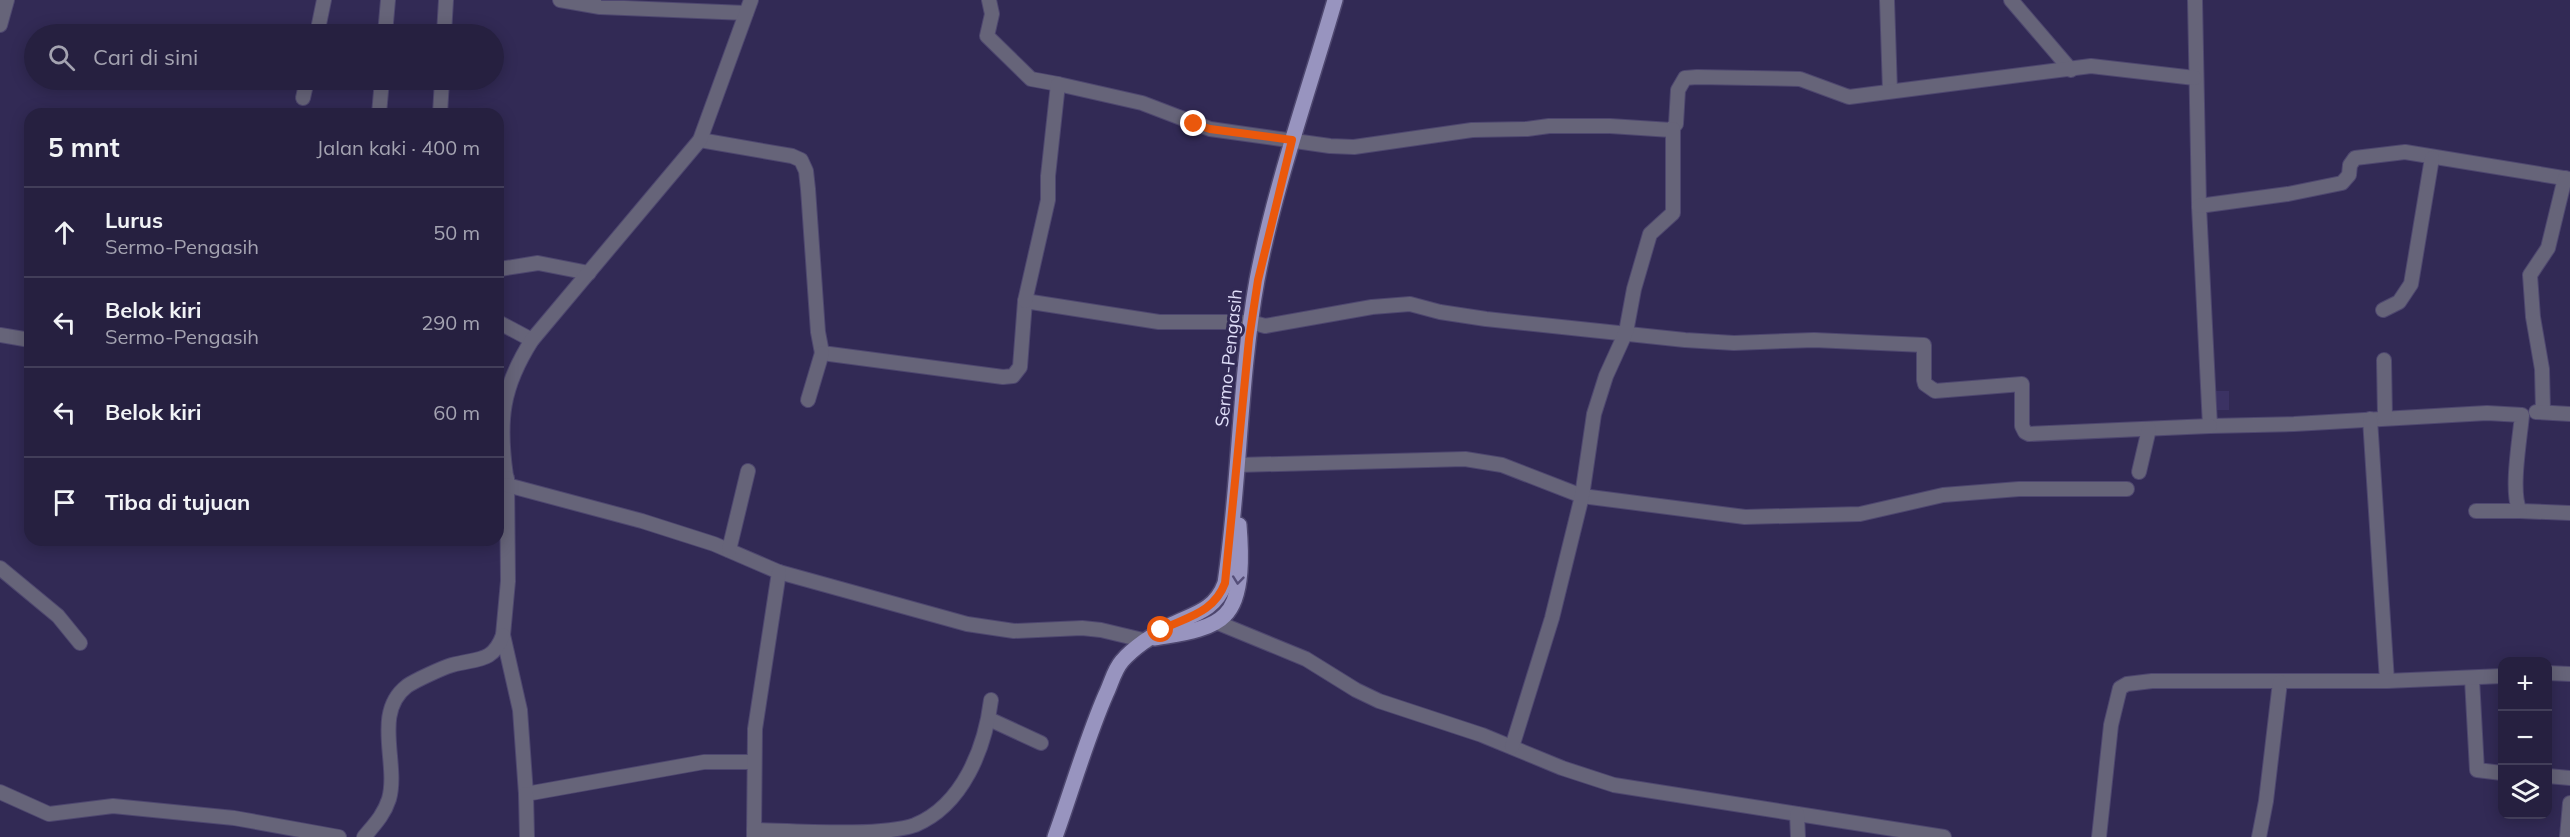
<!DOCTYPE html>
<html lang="id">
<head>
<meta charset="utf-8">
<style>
  :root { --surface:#262040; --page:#322d4b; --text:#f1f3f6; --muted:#a4a3b1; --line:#423e59 }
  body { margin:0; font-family:Mulish,sans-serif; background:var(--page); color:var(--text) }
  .controls { position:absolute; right:18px; bottom:18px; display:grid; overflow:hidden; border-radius:12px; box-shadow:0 3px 15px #0003 }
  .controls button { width:54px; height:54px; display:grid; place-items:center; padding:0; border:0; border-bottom:2px solid var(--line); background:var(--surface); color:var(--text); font:30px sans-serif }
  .stop { position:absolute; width:18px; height:18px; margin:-14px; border:4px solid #ea580c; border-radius:50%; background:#fff }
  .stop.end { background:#ea580c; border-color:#fff; box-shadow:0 2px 6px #0008 }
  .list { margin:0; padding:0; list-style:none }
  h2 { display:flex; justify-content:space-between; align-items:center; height:78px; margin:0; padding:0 24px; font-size:26px }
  h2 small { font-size:20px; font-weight:400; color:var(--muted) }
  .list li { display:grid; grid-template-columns:39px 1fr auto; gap:18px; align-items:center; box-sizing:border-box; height:90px; padding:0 24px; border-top:2px solid var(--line) }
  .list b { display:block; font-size:22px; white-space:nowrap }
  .list p { margin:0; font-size:20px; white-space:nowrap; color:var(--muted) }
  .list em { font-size:20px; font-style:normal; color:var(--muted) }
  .icon { flex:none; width:33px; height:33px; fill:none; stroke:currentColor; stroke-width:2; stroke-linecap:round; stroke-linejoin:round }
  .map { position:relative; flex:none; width:2570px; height:837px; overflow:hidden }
  .search { position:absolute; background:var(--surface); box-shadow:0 3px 15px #0003; left:24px; top:24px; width:480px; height:66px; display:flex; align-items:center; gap:15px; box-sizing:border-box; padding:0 21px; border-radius:33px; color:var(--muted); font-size:22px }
  .panel { position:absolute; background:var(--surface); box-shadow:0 3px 15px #0003; left:24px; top:108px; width:480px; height:438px; border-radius:18px }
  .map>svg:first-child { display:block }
</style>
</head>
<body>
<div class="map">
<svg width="2570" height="837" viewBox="0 0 2570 837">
  <rect width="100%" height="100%" fill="#322a55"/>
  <rect fill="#3b3263" x="2214" y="391" width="15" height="19"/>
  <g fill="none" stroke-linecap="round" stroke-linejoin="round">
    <g stroke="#4e476f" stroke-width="16">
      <g id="minor">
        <path d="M 560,0 L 600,7 L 746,13"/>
        <path d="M 989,0 L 992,14 L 987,36 L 1031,79 L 1058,84"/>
        <path d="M 1887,0 L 1890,91"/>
        <path d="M 2011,0 L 2071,70"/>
        <path d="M 2195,0 L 2199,206 L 2210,426 L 2294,424 L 2487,413 L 2522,415 C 2520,438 2510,493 2520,511 L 2570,513"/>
        <path d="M 0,25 L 7,0"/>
        <path d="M 317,34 L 324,0"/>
        <path d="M 385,34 L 388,0"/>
        <path d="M 444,34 L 446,0"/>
        <path d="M 303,98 L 307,80"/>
        <path d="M 379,114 L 382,80"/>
        <path d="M 440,114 L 442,80"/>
        <path d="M 700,140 L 792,156 L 801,160 L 806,171 L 808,189 L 818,332 L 822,353 L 1003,377 L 1013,376 L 1020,367 L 1025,301 L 1159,322 L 1251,322 L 1265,326 L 1372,307 L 1410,304 L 1440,312 L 1486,319 L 1685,340 L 1734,343 L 1814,340 L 1924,345 L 1924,380 L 1925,384 L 1935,391 L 2022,384 L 2022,426 L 2025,432 L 2029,434 L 2210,426"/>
        <path d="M 2199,206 L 2288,194 L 2342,183 L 2349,175 L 2350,165 L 2355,158 L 2405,152 L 2570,179"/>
        <path d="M 500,269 L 538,263 L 589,273"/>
        <path d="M 1025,301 L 1048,200 L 1048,176 L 1058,84 L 1142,103 L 1210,129 L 1330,146 L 1354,147 L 1472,130 L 1527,129 L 1549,126 L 1610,126 L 1671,130 L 1676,124 L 1678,90 L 1685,78 L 1697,77 L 1800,79 L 1849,97 L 2091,66 L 2195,78"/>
        <path d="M 2383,310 L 2399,302 L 2411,284 L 2432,158"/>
        <path d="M 498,322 L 532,340"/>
        <path d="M 0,335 L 30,340"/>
        <path d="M 2384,360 L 2385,418"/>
        <path d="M 808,400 L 822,353"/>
        <path d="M 2543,411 L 2542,369 L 2533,317 L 2530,275 L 2548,248 L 2565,178"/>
        <path d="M 2536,412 L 2570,414"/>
        <path d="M 2370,419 L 2387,681"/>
        <path d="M 1238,465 L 1465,459 L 1502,465 L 1582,496 L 1745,517 L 1860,514 L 1943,495 L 2019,489 L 2127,489"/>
        <path d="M 2139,472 L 2149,429"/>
        <path d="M 498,474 L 506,476 C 498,420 502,387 532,340 L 700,140 L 751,0"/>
        <path d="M 507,478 L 508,581 L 503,635 L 520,710 L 526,794 L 704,762 L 754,762"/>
        <path d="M 507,485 L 642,521 L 714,544 L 779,572 L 967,624 L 1014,631 L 1082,628 L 1101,630 L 1147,641"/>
        <path d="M 2476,511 L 2520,511"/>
        <path d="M 729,550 L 748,471"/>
        <path d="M 0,568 L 58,616 L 80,643"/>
        <path d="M 1216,622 L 1306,659 L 1356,690 L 1379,701 L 1482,735 L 1562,768 L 1614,785 L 1944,837"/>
        <path d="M 2548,673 L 2570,674"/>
        <path d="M 2472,679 L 2477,770 L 2502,773"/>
        <path d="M 989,719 L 1041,743"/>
        <path d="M 1512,747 L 1552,618 L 1582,496 L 1594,414 L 1606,376 L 1626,332 L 1634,289 L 1650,234 L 1673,213 L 1673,129"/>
        <path d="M 2548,776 L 2570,778"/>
        <path d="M 0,792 L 49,814 L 113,806 L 234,818 L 339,837"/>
        <path d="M 526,794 L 527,837"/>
        <path d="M 1797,814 L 1798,837"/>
        <path d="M 754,830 C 794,831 881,837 915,825 C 963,805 985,748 991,700"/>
        <path d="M 364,837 C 374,825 384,815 389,799 C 399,763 372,713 407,686 C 416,680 442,668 452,665 C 477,658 493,663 503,635"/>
        <path d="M 754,837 L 755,729 L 779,572"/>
        <path d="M 2099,837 L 2111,725 L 2120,688 L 2127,684 L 2152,681 L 2387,681 L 2502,676"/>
        <path d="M 2259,837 L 2266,801 L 2280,682"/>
        <path d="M 2567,837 L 2570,803"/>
      </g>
    </g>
    <g stroke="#4e476f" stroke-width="18">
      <g id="major">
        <path d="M 1155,638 C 1176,634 1210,631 1225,615 C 1244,597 1241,549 1239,525"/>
        <path d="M 1055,837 C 1072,790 1086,740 1106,694 C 1111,684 1114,670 1122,661 C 1133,648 1154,634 1169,626 C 1193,614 1215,611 1225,583 C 1240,483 1239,380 1257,280 C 1275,185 1308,93 1335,0"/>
      </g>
    </g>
    <use href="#minor" stroke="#666479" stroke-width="14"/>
    <use href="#major" stroke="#9894bf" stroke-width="15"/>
  </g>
  <defs><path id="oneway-chevron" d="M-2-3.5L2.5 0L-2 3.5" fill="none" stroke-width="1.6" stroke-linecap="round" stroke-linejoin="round" transform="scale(1.5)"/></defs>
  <use stroke="#564f7a" href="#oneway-chevron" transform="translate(1238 580) rotate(96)"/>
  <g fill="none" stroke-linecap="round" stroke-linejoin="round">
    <path stroke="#ea580c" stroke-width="8" d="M 1161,630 C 1186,617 1214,613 1225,583 L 1249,339 L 1258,280 L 1292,140 L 1210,129 L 1194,124"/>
  </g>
  <g text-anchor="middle" stroke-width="6" stroke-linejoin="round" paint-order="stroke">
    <g font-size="18" fill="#e0def9" stroke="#322a55">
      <text transform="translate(1229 358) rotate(-84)" y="6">Sermo-Pengasih</text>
    </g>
  </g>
</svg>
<div class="controls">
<button>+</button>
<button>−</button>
<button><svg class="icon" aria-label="layers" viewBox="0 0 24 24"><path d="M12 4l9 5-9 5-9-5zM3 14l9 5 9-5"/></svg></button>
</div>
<div class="stop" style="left:1161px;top:630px"></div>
<div class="stop end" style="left:1194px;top:124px"></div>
<div class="search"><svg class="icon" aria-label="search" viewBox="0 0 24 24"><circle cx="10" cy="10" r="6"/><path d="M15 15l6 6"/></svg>Cari di sini</div>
<section class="panel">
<h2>5 mnt<small>Jalan kaki · 400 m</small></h2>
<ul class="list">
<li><svg class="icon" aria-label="ahead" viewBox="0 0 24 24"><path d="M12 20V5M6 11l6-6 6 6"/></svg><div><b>Lurus</b><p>Sermo-Pengasih</p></div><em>50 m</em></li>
<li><svg class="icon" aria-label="left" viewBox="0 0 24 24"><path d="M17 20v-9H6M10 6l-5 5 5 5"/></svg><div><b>Belok kiri</b><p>Sermo-Pengasih</p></div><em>290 m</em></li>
<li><svg class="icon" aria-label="left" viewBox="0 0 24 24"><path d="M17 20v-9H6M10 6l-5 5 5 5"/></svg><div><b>Belok kiri</b></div><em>60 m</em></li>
<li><svg class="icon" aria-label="arrive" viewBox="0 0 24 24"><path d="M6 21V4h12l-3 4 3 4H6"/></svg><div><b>Tiba di tujuan</b></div></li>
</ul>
</section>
</div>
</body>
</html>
